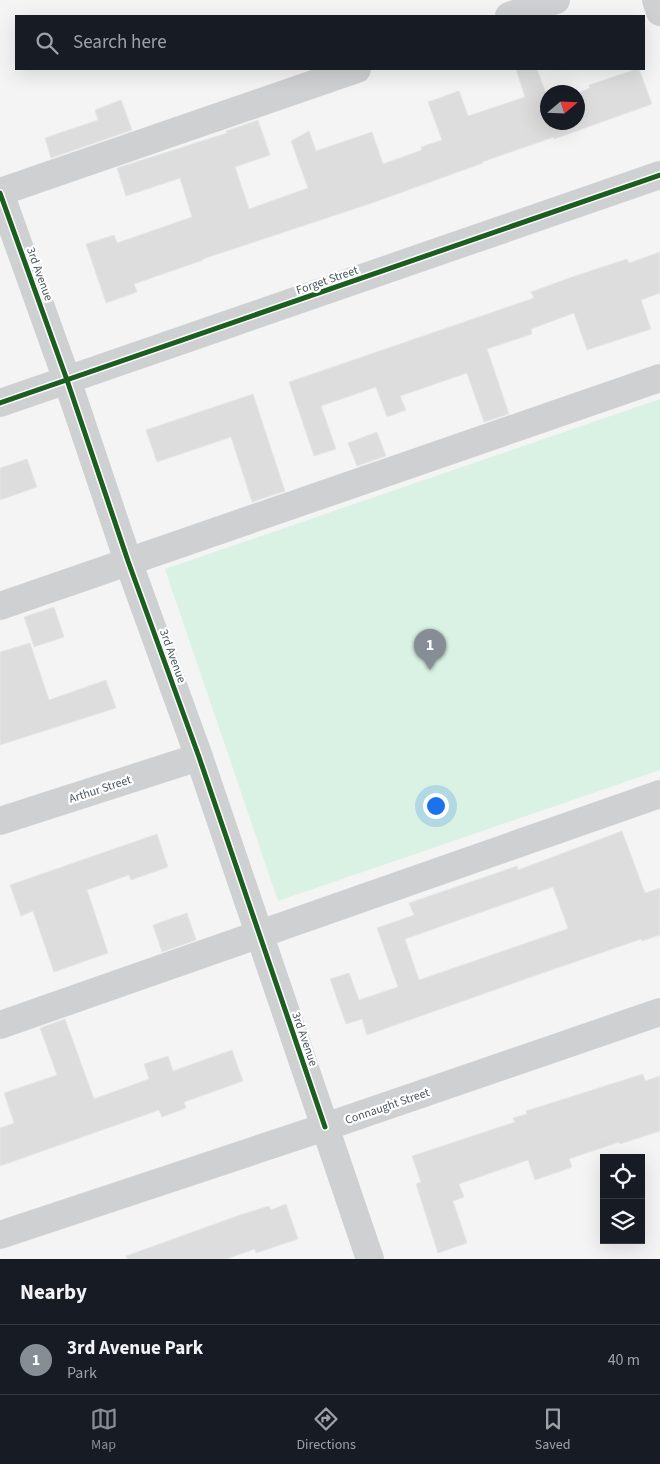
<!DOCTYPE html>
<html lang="en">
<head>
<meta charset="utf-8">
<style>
  :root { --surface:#171b24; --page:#242831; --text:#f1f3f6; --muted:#9ea1a6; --line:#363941; --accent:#868d94 }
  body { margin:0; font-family:"Source Sans 3",sans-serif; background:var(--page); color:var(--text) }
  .controls { position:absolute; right:15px; bottom:15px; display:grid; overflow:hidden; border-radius:0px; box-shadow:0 5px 20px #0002 }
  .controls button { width:45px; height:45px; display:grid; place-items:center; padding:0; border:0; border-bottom:1px solid var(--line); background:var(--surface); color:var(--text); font:25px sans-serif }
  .compass { position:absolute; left:540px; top:85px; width:45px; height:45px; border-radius:50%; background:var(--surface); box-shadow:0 5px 20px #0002; rotate:71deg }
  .you { position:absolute; left:435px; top:805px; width:18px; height:18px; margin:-12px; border:4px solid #fff; border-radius:50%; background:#1a73e8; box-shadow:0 0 0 8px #1a73e833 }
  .badge { display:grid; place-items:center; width:32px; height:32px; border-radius:50%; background:var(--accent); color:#fff; font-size:16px; font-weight:700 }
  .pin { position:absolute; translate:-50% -41px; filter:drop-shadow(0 1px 2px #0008) }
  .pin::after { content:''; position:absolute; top:26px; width:18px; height:15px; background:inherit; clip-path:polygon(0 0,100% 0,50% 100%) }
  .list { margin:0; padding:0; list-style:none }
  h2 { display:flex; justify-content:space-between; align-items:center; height:65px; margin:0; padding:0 20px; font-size:21px }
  h2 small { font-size:16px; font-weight:400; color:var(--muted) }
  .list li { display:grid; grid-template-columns:32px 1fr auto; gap:15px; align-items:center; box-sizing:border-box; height:70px; padding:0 20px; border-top:1px solid var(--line) }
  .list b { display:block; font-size:19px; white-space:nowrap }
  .list p { margin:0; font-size:16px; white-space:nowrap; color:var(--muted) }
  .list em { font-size:16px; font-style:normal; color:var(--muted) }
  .icon { flex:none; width:28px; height:28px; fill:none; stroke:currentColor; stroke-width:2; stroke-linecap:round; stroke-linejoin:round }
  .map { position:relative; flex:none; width:660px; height:1259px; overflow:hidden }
  .search { position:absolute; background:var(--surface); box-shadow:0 5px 20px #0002; left:15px; right:15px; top:15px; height:55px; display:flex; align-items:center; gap:12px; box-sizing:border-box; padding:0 18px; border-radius:0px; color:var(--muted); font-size:19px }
  .sheet { height:135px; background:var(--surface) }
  nav { display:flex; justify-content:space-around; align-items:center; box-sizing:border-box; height:70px; border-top:1px solid var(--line); background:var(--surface); font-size:14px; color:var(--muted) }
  nav a { display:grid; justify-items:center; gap:2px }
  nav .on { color:var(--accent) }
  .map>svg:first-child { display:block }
</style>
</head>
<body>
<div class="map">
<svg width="660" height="1259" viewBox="0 0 660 1259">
  <rect width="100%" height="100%" fill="#f4f4f4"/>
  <path fill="#d9f2e3" d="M 660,399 L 660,770 L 278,901 L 165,569 Z"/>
  <g fill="#ddddde" stroke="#e5e6e7" fill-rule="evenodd">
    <path d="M 516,69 L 537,69 L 548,99 L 548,122 L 578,122 L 578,93 L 590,88 L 589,85 L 637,69 L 639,69 L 652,104 L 554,139 L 554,137 L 482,162 L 483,163 L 372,203 L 203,259 L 203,260 L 134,284 L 137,292 L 106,303 L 86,244 L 114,235 L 117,243 L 192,217 L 180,178 L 126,196 L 117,168 L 227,133 L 226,131 L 258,120 L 270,155 L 235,167 L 249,209 L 308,188 L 291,141 L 309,131 L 316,151 L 372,132 L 383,164 L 422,150 L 421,147 L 442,140 L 428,102 L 459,91 L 468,116 L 525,97 Z"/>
    <path d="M 121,100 L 132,130 L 51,158 L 45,138 L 98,120 L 95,110 Z"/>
    <path d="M 660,252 L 660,293 L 641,300 L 651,329 L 587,350 L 574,313 L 531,329 L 532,334 L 487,349 L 509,414 L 484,422 L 467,373 L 400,396 L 406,410 L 387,417 L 376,387 L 321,406 L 336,449 L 314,456 L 289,382 L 534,298 L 531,292 L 575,276 L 627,259 L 629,263 Z"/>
    <path d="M 253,394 L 285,491 L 252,502 L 231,437 L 157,462 L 146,430 Z"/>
    <path d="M 377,432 L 386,456 L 357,466 L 348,443 Z"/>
    <path d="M 27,459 L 37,487 L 0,500 L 0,468 Z"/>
    <path d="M 54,607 L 64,637 L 34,647 L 24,617 Z"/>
    <path d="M 30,643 L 49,700 L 106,680 L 116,708 L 0,745 L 0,652 Z"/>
    <path d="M 622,831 L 645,893 L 660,888 L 660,935 L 642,941 L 641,939 L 531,977 L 367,1035 L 362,1019 L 346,1024 L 330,979 L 349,973 L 359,1000 L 398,987 L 377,928 L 414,915 L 409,903 L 517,866 L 518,870 ZM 553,887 L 568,928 L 567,929 L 419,980 L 405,939 Z"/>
    <path d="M 157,834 L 168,867 L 131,880 L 129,875 L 87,890 L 108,953 L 54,972 L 33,911 L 21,916 L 10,885 Z"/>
    <path d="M 187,913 L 196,940 L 162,952 L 153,925 Z"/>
    <path d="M 65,1019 L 94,1099 L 149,1079 L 144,1064 L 168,1056 L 173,1071 L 232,1050 L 243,1081 L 184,1102 L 186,1108 L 162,1117 L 159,1110 L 0,1166 L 0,1128 L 14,1123 L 4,1093 L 57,1075 L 40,1028 Z"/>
    <path d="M 643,1074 L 645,1081 L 660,1076 L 660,1131 L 620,1144 L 619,1142 L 569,1159 L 572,1167 L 535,1180 L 528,1160 L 459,1184 L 464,1197 L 453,1201 L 467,1243 L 438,1253 L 416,1184 L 421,1182 L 412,1156 L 515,1122 L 513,1118 L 527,1114 L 526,1111 Z"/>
    <path d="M 286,1204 L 298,1239 L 256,1253 L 255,1249 L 226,1259 L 127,1259 L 126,1256 L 243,1214 L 269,1206 L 271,1210 Z"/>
  </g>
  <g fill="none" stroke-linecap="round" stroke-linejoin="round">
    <g stroke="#ced0d2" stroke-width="28">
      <path d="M 656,0 L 660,12"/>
      <path d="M 509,16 L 556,0"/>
      <path d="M 0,192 L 357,69"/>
      <path d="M 0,193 L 67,380 L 128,561 L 199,757 L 370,1259"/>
      <path d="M 0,403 L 660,175"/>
      <path d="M 0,606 L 660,378"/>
      <path d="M 0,821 L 199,757"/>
      <path d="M 0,1025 L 660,794"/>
      <path d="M 0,1235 L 325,1127 L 660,1012"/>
    </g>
    <g stroke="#fff" stroke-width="8">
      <g id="cycleway">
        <path d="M 0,193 L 67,380 L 128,561 L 199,757 L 325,1127"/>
        <path d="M 0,403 L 660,175"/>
      </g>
    </g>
    <use href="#cycleway" stroke="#1b5e20" stroke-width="5"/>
  </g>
  <g text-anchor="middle" stroke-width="4.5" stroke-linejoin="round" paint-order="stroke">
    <g font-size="12" fill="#4a5661" stroke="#fff">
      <text transform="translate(40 274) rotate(70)" y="4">3rd Avenue</text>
      <text transform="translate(327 280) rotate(-19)" y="4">Forget Street</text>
      <text transform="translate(173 656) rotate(70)" y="4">3rd Avenue</text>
      <text transform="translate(100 789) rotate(-18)" y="4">Arthur Street</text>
      <text transform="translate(305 1039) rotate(71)" y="4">3rd Avenue</text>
      <text transform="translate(387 1106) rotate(-19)" y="4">Connaught Street</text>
    </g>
  </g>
</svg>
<div class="controls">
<button><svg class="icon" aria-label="locate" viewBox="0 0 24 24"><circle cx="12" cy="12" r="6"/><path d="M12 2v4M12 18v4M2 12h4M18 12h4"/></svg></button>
<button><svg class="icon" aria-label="layers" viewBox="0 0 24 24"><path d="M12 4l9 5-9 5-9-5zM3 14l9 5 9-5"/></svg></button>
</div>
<svg class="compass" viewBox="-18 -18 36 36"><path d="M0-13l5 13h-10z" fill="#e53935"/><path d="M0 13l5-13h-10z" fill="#9ea1a6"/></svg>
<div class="you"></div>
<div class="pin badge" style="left:430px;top:670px">1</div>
<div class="search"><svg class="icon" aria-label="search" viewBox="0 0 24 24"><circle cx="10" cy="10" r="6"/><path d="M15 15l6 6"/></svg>Search here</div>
</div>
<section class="sheet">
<h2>Nearby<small></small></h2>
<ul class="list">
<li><span class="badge">1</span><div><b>3rd Avenue Park</b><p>Park</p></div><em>40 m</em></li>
</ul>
</section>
<nav>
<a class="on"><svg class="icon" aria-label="map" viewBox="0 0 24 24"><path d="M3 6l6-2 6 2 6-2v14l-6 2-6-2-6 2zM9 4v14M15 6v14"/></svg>Map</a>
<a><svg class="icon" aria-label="directions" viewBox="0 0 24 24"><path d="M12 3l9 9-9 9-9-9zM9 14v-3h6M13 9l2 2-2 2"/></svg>Directions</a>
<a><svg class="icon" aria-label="saved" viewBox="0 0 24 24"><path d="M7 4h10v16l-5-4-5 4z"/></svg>Saved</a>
</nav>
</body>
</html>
